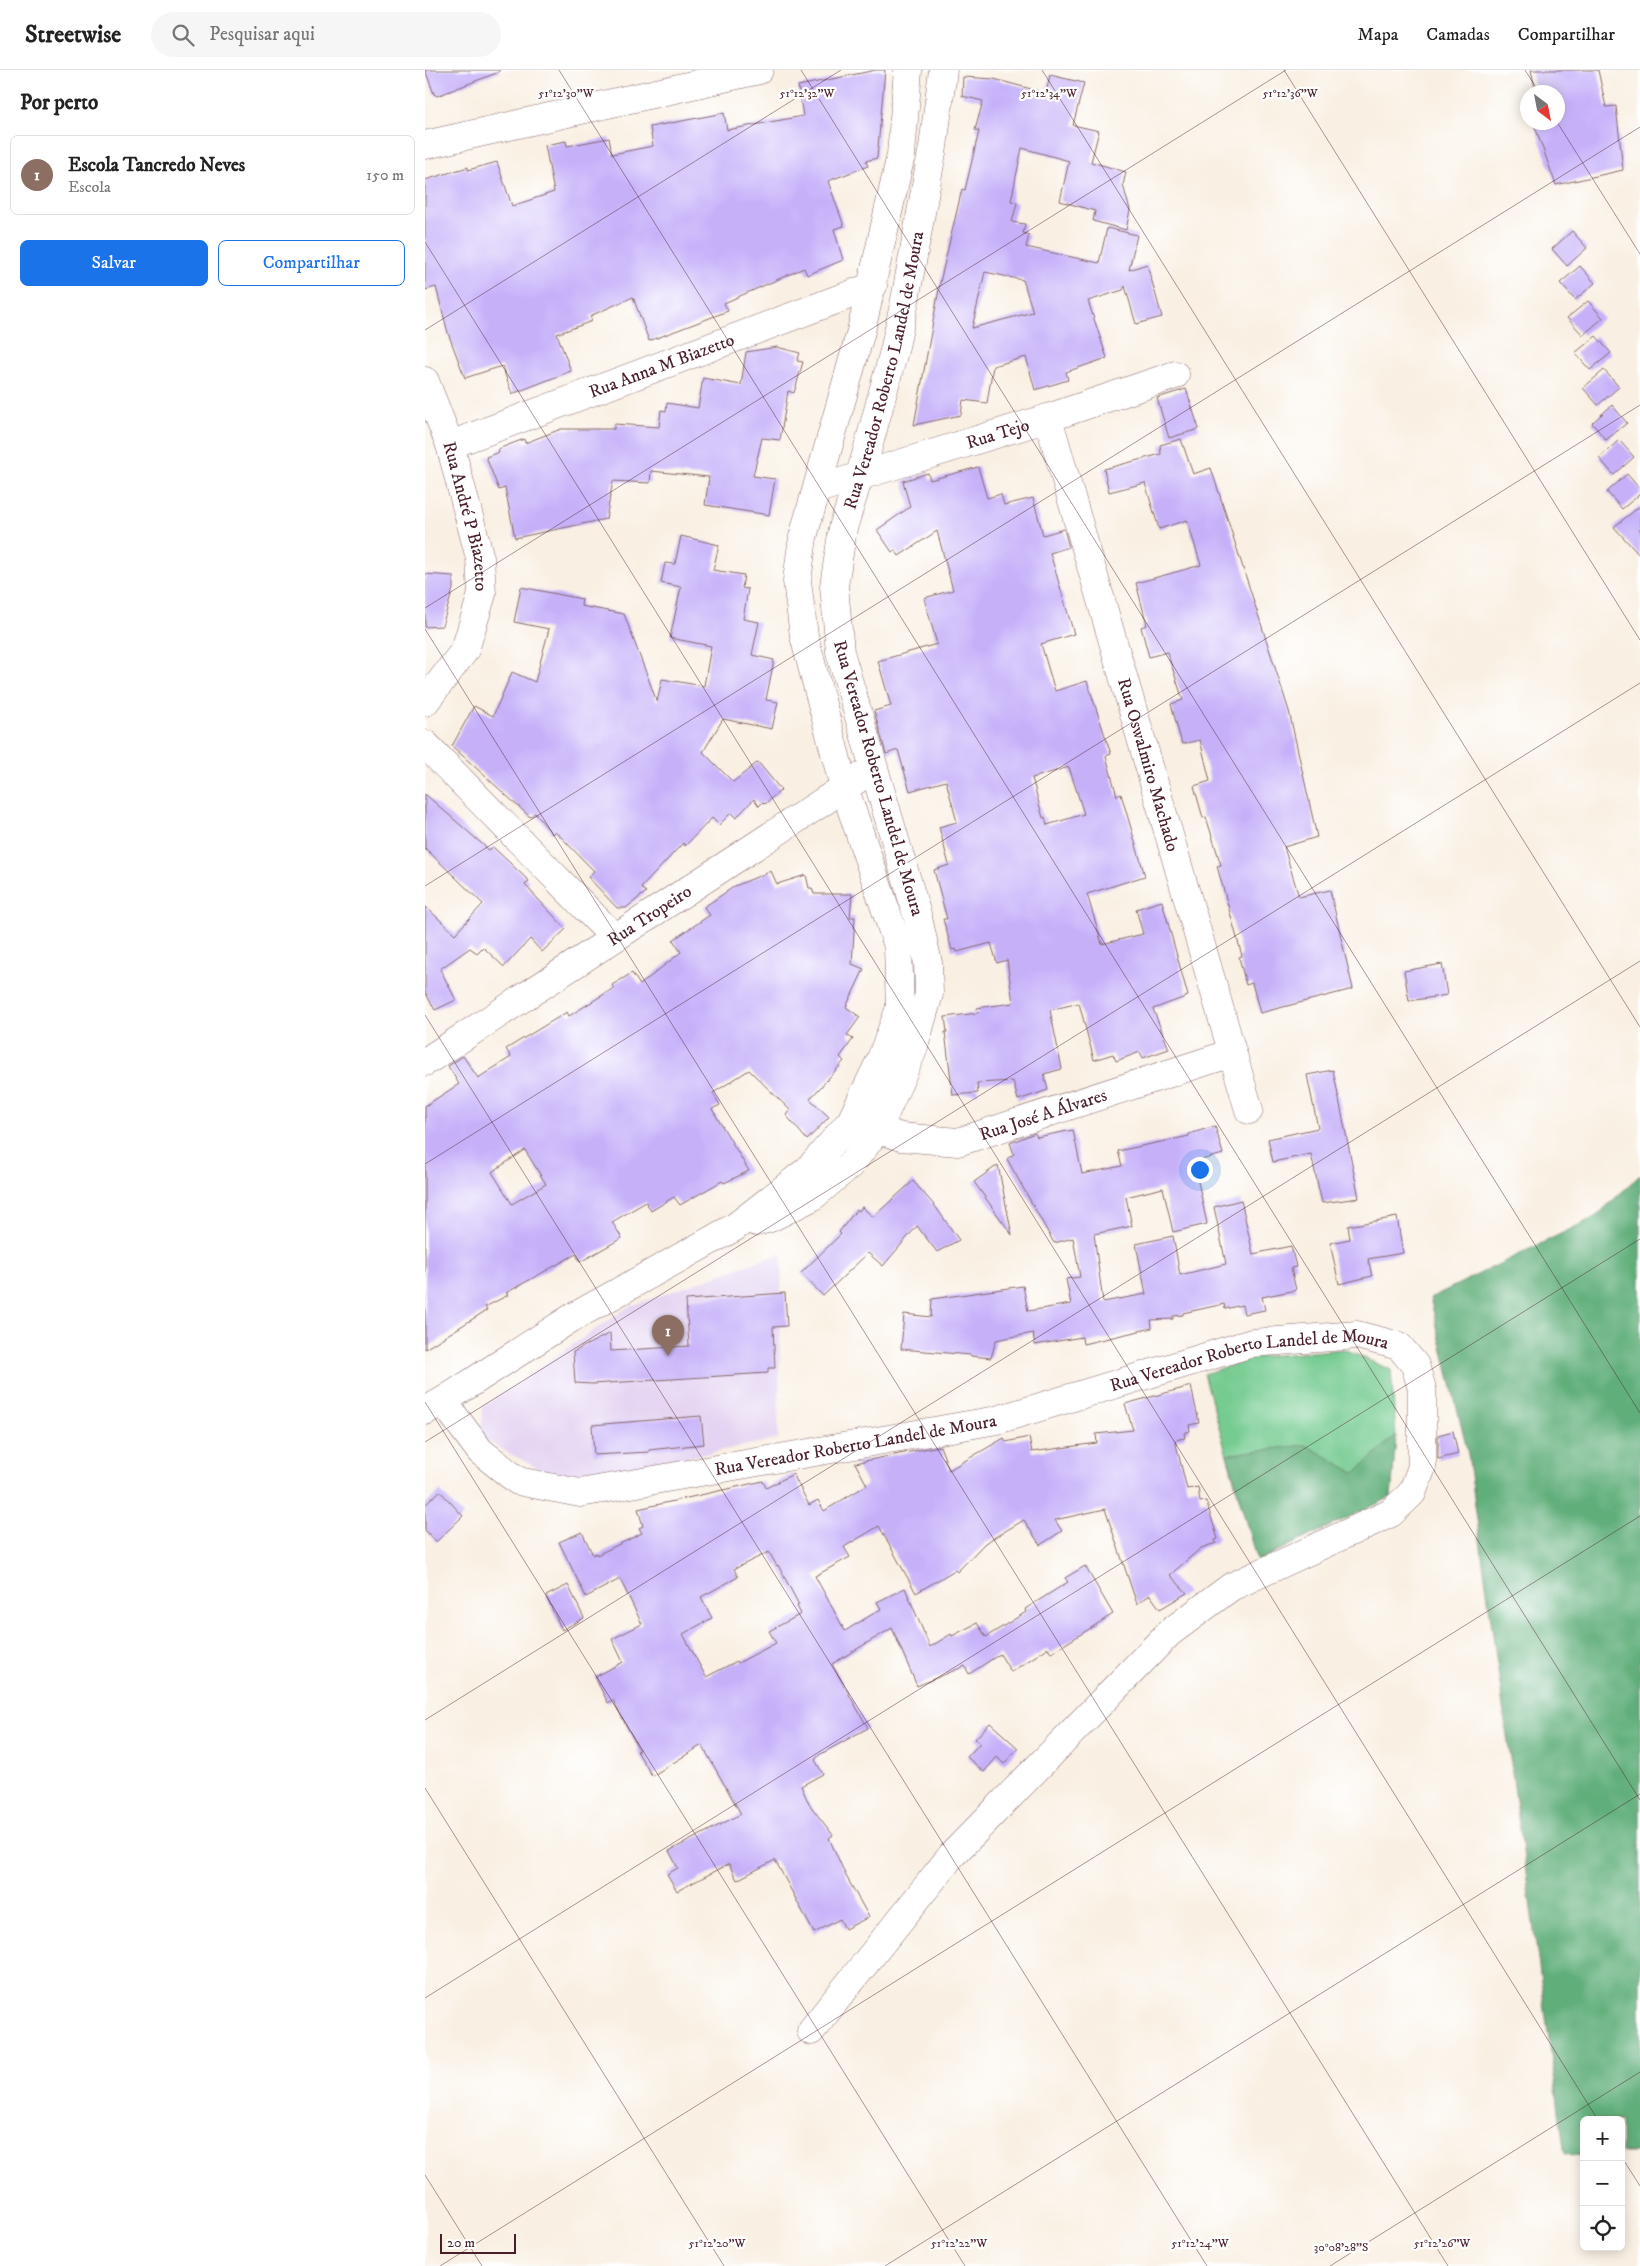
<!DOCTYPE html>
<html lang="pt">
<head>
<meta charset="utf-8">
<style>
  :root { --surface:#fff; --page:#f6f6f6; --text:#222; --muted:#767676; --line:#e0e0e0; --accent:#1a73e8 }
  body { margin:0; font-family:"IM FELL DW Pica",serif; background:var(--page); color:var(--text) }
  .controls { position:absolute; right:15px; bottom:15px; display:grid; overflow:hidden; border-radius:8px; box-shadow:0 2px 12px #0003 }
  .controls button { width:45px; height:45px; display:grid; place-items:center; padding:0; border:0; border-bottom:1px solid var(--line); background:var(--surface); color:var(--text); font:25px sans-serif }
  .compass { position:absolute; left:1095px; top:15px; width:45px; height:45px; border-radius:50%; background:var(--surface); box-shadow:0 2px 12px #0003; rotate:148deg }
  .scale { position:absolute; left:15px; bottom:12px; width:76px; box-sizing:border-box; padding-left:5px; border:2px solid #4a1f2b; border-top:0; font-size:14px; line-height:18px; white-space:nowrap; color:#4a1f2b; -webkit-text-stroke:4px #fff; paint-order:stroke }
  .you { position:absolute; left:774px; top:1099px; width:18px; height:18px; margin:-12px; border:4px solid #fff; border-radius:50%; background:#1a73e8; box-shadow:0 0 0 8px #1a73e833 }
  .badge { display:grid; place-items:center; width:32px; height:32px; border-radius:50%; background:var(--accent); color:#fff; font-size:16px; font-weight:700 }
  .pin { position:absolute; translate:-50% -41px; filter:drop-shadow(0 1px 2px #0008) }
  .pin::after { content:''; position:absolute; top:26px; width:18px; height:15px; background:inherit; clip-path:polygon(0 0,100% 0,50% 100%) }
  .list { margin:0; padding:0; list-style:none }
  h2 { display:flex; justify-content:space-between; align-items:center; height:65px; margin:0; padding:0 20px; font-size:21px }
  h2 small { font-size:16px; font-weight:400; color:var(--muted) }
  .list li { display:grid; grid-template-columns:32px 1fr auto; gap:15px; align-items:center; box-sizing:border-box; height:80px; margin:0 10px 10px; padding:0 10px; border:1px solid var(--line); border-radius:8px }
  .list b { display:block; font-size:19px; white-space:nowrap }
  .list p { margin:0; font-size:16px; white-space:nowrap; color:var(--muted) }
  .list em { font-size:16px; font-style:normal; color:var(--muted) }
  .actions { display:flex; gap:10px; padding:15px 20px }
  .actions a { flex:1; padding:11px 0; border:1px solid var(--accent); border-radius:8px; text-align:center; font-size:18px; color:var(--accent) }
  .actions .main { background:var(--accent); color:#fff }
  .icon { flex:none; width:28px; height:28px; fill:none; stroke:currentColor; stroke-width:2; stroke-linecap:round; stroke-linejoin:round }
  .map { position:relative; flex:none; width:1215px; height:2196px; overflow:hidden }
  header { display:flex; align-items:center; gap:30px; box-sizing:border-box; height:70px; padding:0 25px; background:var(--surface); border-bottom:1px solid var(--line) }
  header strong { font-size:24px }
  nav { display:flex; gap:28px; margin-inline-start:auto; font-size:18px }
  .search { width:350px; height:45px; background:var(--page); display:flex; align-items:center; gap:12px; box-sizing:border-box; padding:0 18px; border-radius:28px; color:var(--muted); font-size:19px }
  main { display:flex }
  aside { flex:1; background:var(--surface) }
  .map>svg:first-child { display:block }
</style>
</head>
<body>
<header>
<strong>Streetwise</strong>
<div class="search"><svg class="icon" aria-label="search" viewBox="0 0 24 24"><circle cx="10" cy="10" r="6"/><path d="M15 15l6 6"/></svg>Pesquisar aqui</div>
<nav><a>Mapa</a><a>Camadas</a><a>Compartilhar</a></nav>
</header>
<main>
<aside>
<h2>Por perto<small></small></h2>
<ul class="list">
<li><span class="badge" style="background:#8d6e63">1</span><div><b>Escola Tancredo Neves</b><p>Escola</p></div><em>150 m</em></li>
</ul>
<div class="actions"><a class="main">Salvar</a><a>Compartilhar</a></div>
</aside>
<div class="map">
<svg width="1215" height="2196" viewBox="0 0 1215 2196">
  <rect width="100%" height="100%" fill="#fff"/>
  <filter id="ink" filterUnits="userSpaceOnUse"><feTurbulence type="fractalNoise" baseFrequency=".02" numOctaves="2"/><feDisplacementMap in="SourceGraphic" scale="10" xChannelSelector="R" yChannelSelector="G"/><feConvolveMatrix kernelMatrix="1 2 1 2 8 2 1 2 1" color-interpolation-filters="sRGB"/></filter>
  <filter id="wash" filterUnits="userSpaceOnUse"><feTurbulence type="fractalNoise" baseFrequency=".0096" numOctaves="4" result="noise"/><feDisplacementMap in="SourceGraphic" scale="20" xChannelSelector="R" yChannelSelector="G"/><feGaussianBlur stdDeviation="1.12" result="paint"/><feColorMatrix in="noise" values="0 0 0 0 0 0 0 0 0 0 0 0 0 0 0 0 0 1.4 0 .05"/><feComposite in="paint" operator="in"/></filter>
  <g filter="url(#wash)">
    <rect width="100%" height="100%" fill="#f9f0e3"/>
    <path fill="#e4d3f2" d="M 357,1183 L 353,1369 L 139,1412 L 56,1368 L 58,1336 L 203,1237 Z"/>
    <path fill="#75cb90" stroke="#60755e" d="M 919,1279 L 966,1300 L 971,1365 L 966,1427 L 832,1491 L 779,1304 L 832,1287 Z"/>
    <g fill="#60af7a" stroke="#556752">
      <path d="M 1215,1105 L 1215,2082 L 1196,2082 L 1196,2050 L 1159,2050 L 1159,2084 L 1140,2085 L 1043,1384 L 1005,1228 L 1170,1147 Z"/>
      <path d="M 971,1365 L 966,1427 L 832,1491 L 802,1384 L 881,1375 L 930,1403 Z"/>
    </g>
    <g id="blocks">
      <g fill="#c6b1f9" fill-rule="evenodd">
        <path d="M 0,0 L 74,0 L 74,2 L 12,26 L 9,24 Z"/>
        <path d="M 451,0 L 460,0 L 452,88 L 441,91 L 443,96 L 403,111 L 419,156 L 409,159 L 418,190 L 382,205 L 379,198 L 299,233 L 303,241 L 224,271 L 208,227 L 165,246 L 167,251 L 132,264 L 146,301 L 87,324 L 77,296 L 40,308 L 23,263 L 11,217 L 0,220 L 0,110 L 43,97 L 43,100 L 72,92 L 87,136 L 129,122 L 120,75 L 141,71 L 142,76 L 184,68 L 187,84 L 228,76 L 225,57 L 299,43 L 302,60 L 378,46 L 373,16 Z"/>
        <path d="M 1106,0 L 1173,0 L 1181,37 L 1191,36 L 1198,100 L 1131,115 L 1109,54 L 1132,52 L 1132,22 L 1111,22 Z"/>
        <path d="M 625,5 L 659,13 L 648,55 L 674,61 L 666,92 L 701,102 L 698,115 L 705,140 L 701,160 L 668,151 L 670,141 L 635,131 L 644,91 L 597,78 L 586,131 L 592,133 L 587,152 L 600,154 L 598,163 L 604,165 L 601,177 L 674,193 L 682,158 L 712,165 L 704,200 L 722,194 L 737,247 L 711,254 L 700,216 L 698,220 L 663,231 L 682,288 L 641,302 L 643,310 L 610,320 L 601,287 L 568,296 L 562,333 L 538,330 L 536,345 L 489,355 L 516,208 L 537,119 L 540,120 L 554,61 L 550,60 L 558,31 L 537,26 L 538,7 L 569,9 L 621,23 ZM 560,202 L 598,210 L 608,242 L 547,258 Z"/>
        <path d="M 1147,161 L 1162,178 L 1142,196 L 1127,179 Z"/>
        <path d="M 1155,196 L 1170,213 L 1150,230 L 1135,213 Z"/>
        <path d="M 1163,231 L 1178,248 L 1158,265 L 1142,248 Z"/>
        <path d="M 1171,266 L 1186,283 L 1165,300 L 1150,283 Z"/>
        <path d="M 352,277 L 375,283 L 372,291 L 378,292 L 369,323 L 363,321 L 355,370 L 337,368 L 328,406 L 350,409 L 344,445 L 280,435 L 284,407 L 226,401 L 225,413 L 188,411 L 181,449 L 90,468 L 80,418 L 74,420 L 61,387 L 74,382 L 73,379 L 99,369 L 100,373 L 136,359 L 189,359 L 189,354 L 234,357 L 236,340 L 241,341 L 242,333 L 273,338 L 278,308 L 316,315 L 321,282 Z"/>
        <path d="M 1179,300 L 1194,317 L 1173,335 L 1158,318 Z"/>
        <path d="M 761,319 L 774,359 L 744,368 L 732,328 Z"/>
        <path d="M 1187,335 L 1202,353 L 1181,370 L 1167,353 Z"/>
        <path d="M 756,369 L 768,404 L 786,398 L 864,641 L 892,767 L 859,777 L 874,827 L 905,820 L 928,919 L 835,943 L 827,913 L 821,915 L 814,887 L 817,886 L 792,796 L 796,795 L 781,747 L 778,748 L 769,716 L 785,711 L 775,670 L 757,674 L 746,634 L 758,630 L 742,582 L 724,587 L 716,557 L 722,555 L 711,513 L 776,495 L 762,450 L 734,459 L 720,413 L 684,422 L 679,399 L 736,384 L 735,375 Z"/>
        <path d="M 1194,370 L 1209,387 L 1189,405 L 1174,388 Z"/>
        <path d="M 553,397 L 562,428 L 576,424 L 579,435 L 608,428 L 618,465 L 639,459 L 644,477 L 625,483 L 649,564 L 616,574 L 630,621 L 662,611 L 686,684 L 681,686 L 692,726 L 696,724 L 720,806 L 662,824 L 677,874 L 718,864 L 711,839 L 737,831 L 763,926 L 728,939 L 744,979 L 718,988 L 715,982 L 691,991 L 688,984 L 669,990 L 654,933 L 625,940 L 637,999 L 619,1004 L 623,1020 L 593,1030 L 588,1011 L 552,1013 L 553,1023 L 528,1025 L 520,962 L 522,962 L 520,947 L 553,943 L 552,938 L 588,933 L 582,890 L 572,893 L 566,873 L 532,882 L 531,879 L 527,880 L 518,849 L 522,849 L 509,800 L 524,795 L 514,757 L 532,752 L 521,711 L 485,721 L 473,680 L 461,684 L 449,641 L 466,636 L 453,591 L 512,574 L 499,528 L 528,520 L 512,461 L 474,486 L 470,480 L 467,482 L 452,460 L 485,437 L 478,411 L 503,403 L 505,410 ZM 644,697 L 659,744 L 622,755 L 620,747 L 618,748 L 607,708 Z"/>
        <path d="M 1202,404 L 1215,419 L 1215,424 L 1197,439 L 1182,422 Z"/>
        <path d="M 1215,436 L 1215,486 L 1189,457 Z"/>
        <path d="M 256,466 L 294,475 L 288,500 L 319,505 L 317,518 L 323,519 L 318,549 L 334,552 L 327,585 L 349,590 L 341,630 L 353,632 L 347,659 L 298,649 L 278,682 L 308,712 L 333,692 L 356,720 L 340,734 L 338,732 L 334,736 L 329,729 L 311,748 L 306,743 L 294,755 L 287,748 L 260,776 L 258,773 L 216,818 L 221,822 L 201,838 L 192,838 L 163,807 L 169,801 L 130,761 L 127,764 L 110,743 L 105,747 L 27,676 L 49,636 L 68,646 L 87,602 L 110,612 L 124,559 L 89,552 L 96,517 L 157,529 L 156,536 L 199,544 L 232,632 L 237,609 L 279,616 L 286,576 L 245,568 L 256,517 L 236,513 L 240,493 L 250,494 Z"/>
        <path d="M 0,504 L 28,506 L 28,519 L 17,556 L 0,557 Z"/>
        <path d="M 0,724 L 64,780 L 68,777 L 104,811 L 100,815 L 141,859 L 117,882 L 105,869 L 79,897 L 58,877 L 52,883 L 45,878 L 15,899 L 31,930 L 10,940 L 0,922 L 0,836 L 30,864 L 58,834 L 0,778 Z"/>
        <path d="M 346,801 L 352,814 L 381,805 L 384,818 L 387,818 L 389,824 L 427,824 L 425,847 L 430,847 L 427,894 L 439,899 L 421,937 L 435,947 L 422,965 L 428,969 L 415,987 L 419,991 L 385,1029 L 404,1047 L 382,1070 L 361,1045 L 365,1040 L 324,1000 L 288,1023 L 295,1035 L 287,1039 L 324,1101 L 299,1113 L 297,1111 L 255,1135 L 249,1127 L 226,1141 L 221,1132 L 187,1152 L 197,1168 L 155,1192 L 151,1184 L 81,1223 L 83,1225 L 60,1237 L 62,1240 L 0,1279 L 0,1036 L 34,1014 L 23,996 L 38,986 L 53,1008 L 86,987 L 81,979 L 142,942 L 144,946 L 189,918 L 187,915 L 207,903 L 215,915 L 256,882 L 248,870 L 285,845 L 279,837 L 310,816 ZM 100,1080 L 121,1114 L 87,1134 L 67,1102 Z"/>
        <path d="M 1017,894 L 1022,925 L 984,931 L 979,901 Z"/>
        <path d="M 908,1000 L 934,1128 L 897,1133 L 886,1084 L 848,1092 L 843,1069 L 893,1058 L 882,1005 Z"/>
        <path d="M 790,1056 L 798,1084 L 769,1092 L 782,1154 L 748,1162 L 738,1118 L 701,1127 L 707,1156 L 669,1164 L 678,1232 L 721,1224 L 711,1174 L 748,1166 L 755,1205 L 801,1194 L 789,1137 L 816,1130 L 828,1184 L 866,1176 L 871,1197 L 866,1198 L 871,1220 L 837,1227 L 840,1240 L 819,1244 L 817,1235 L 800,1239 L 799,1234 L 758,1243 L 758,1245 L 748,1246 L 748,1249 L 726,1250 L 727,1258 L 658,1274 L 657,1267 L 610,1275 L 608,1263 L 571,1270 L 566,1288 L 546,1286 L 546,1285 L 476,1279 L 479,1244 L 506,1247 L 507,1229 L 598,1216 L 603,1241 L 646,1234 L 641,1209 L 655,1207 L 648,1168 L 629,1173 L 582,1089 L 589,1084 L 585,1073 L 610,1063 L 612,1067 L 648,1060 L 657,1104 L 697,1096 L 693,1081 L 764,1066 L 764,1064 Z"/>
        <path d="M 573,1095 L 587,1165 L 549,1112 Z"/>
        <path d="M 488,1111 L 510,1136 L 534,1170 L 512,1182 L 492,1156 L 458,1196 L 443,1183 L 398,1226 L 376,1203 L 416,1164 L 414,1162 L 432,1139 L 434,1141 L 437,1137 L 448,1147 Z"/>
        <path d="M 972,1147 L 978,1183 L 943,1189 L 947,1206 L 914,1214 L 905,1173 L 925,1169 L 923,1156 Z"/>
        <path d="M 360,1223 L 362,1256 L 348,1257 L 350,1298 L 343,1298 L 343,1303 L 167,1314 L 150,1313 L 148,1282 L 185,1263 L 186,1281 L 264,1276 L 261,1230 Z"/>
        <path d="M 766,1316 L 774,1353 L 764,1355 L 765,1361 L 759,1363 L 760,1368 L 750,1370 L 762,1419 L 773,1417 L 775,1432 L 781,1431 L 793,1469 L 790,1470 L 791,1473 L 776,1478 L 745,1505 L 762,1523 L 735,1539 L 725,1525 L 712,1534 L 680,1439 L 630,1450 L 637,1461 L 615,1475 L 599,1450 L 560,1473 L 532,1502 L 530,1500 L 491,1523 L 454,1456 L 419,1477 L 425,1487 L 390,1506 L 420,1561 L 456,1539 L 452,1532 L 480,1518 L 505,1577 L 526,1564 L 527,1566 L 552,1553 L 561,1567 L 601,1542 L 600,1539 L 643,1512 L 640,1508 L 660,1496 L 688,1544 L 626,1583 L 623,1578 L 586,1602 L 575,1584 L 544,1604 L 540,1596 L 492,1616 L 467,1558 L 407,1594 L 443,1658 L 394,1685 L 390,1690 L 398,1704 L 376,1716 L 384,1734 L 408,1765 L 404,1768 L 421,1806 L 444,1847 L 420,1859 L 415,1849 L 389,1863 L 350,1790 L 312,1810 L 304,1794 L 252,1821 L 242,1804 L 253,1798 L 244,1781 L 316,1744 L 277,1675 L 227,1706 L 212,1681 L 214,1680 L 188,1630 L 183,1633 L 170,1607 L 198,1592 L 187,1569 L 217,1554 L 195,1509 L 161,1527 L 134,1472 L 157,1462 L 168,1485 L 171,1483 L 172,1485 L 217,1463 L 214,1458 L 218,1456 L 213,1439 L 338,1411 L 341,1418 L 368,1404 L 384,1435 L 393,1430 L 399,1441 L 442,1415 L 430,1393 L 494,1380 L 515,1376 L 524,1400 L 579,1368 L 581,1372 L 604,1367 L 607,1382 L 672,1373 L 671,1364 L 708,1360 L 700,1334 ZM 344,1482 L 352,1496 L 353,1495 L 374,1535 L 372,1536 L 376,1544 L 344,1561 L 351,1573 L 313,1593 L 312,1591 L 281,1607 L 258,1564 L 287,1548 L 276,1527 L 313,1507 L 309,1499 Z"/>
        <path d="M 276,1346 L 279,1374 L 224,1380 L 224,1382 L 169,1385 L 167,1355 Z"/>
        <path d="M 1028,1361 L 1033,1384 L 1013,1389 L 1013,1365 Z"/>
        <path d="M 15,1421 L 38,1446 L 11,1472 L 0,1460 L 0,1435 Z"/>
        <path d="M 143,1515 L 159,1548 L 137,1560 L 121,1526 Z"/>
        <path d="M 565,1653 L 593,1678 L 579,1694 L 572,1687 L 559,1702 L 542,1687 L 555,1673 L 550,1669 Z"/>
      </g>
    </g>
  </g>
  <g filter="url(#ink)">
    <use href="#blocks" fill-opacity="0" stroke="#87686b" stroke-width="1"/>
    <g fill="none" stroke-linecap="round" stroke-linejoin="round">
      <g stroke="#87686b" stroke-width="29">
        <g id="minor">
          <path d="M 0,75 L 334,0"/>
          <path id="s1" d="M 0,311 L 25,375 L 55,488 L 57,524 L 40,580 L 0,632"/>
          <path id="s2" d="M 623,348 L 824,1040"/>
          <path id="s3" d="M 25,375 L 448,216"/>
          <path id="s4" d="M 393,419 L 623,348 L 750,305"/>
          <path d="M 0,674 L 189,867"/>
          <path id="s5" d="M 0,992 L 448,699"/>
          <path id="s6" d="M 430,1052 L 476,1067 L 533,1072 L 807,983"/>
          <path id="s7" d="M 0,1341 L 18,1331 L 55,1381 L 93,1411 L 155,1423 L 572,1350 L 827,1273 L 932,1265 L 974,1276 L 990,1295 L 997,1319 L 997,1397 L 987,1423 L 966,1443 L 806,1517 L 744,1563 L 527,1785 L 386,1961"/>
        </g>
      </g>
      <g stroke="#87686b" stroke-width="29">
        <g id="tertiary">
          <path id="s8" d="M 331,1152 L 345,1148 L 387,1127 L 426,1094 L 453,1059 L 488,980 L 504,924 L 503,893 L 493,848 L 415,582 L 409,516 L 418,458 L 441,385 L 469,281 L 480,230 L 508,77 L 518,0"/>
          <path d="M 18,1331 L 145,1249 L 310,1157 L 383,1100 L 426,1051 L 456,989 L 475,938 L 473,876 L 419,717 L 379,566 L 372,511 L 378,467 L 436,261 L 476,85 L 483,0"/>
        </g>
      </g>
      <use href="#minor" stroke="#fff" stroke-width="28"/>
      <use href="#tertiary" stroke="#fff" stroke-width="28"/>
    </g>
  </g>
  <path fill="none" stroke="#4a1f2b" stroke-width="1" stroke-opacity="0.45" d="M 134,0 L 1215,1730M 376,0 L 1215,1343M 617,0 L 1215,957M 859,0 L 1215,570M 1100,0 L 1114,22M 1132,52 L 1215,184M 0,172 L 1173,2050M 0,260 L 416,0M 0,538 L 861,0M 0,559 L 1023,2196M 0,816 L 1215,57M 0,945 L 782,2196M 0,1094 L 1215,335M 0,1332 L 540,2196M 0,1372 L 1215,613M 0,1650 L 1215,891M 0,1718 L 299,2196M 0,1928 L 1215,1169M 1196,2086 L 1215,2116M 0,2105 L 57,2196M 15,2196 L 1215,1446M 460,2196 L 1215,1724M 905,2196 L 1215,2002"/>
  <g text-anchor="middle" stroke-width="4.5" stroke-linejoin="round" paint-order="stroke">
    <g font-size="18" fill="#4a1f2b" stroke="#fff">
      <text dy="6" stroke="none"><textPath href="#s3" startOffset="226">Rua Anna M Biazetto</textPath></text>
      <text dy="6" stroke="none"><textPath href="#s8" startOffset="944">Rua Vereador Roberto Landel de Moura</textPath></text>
      <text dy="6" stroke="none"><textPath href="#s4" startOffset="188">Rua Tejo</textPath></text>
      <text dy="6" stroke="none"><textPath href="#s1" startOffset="142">Rua André P Biazetto</textPath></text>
      <text dy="6" stroke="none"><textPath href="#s2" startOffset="361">Rua Oswalmiro Machado</textPath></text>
      <text transform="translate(454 708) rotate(74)" y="6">Rua Vereador Roberto Landel de Moura</text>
      <text dy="6" stroke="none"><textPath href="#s5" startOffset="268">Rua Tropeiro</textPath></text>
      <text dy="6" stroke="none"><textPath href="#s6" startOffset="195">Rua José A Álvares</textPath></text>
      <text dy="6" stroke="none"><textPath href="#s7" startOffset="879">Rua Vereador Roberto Landel de Moura</textPath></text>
      <text dy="6" stroke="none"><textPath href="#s7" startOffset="474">Rua Vereador Roberto Landel de Moura</textPath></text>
    </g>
  </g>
  <g font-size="12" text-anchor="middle" fill="#4a1f2b" stroke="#fff" stroke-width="4.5" stroke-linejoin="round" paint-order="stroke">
    <text x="865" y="27">51°12'36"W</text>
    <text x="141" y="27">51°12'30"W</text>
    <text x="382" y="27">51°12'32"W</text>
    <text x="624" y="27">51°12'34"W</text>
    <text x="292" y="2177">51°12'20"W</text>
    <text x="534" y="2177">51°12'22"W</text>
    <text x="775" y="2177">51°12'24"W</text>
    <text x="1017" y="2177">51°12'26"W</text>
    <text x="916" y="2181">30°08'28"S</text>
  </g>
</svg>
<div class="controls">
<button>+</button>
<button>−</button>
<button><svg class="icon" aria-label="locate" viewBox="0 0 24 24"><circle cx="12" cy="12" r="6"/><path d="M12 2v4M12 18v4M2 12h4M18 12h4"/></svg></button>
</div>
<svg class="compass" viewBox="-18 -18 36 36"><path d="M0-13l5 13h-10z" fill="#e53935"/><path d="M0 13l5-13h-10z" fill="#767676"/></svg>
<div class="scale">20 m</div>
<div class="you"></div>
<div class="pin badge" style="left:243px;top:1286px;background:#8d6e63">1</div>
</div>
</main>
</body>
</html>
